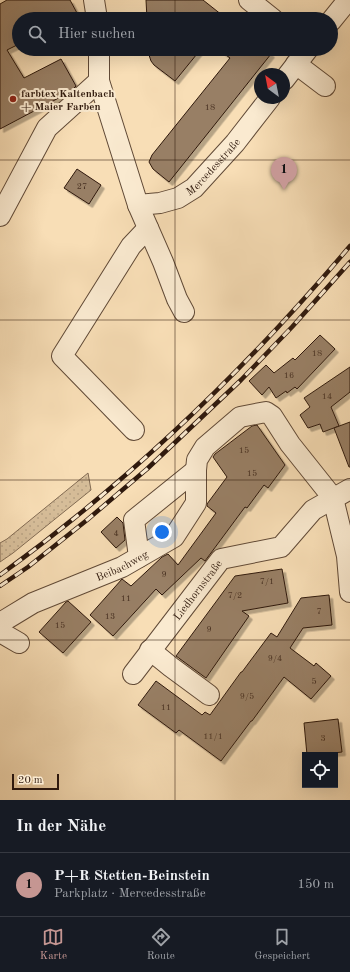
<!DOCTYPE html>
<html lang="de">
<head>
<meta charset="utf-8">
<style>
  :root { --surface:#171b24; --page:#242831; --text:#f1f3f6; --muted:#9ea1a6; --line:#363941; --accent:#c59692 }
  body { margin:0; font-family:"Old Standard TT",serif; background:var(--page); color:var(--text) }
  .controls { position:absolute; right:12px; bottom:12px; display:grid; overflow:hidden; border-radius:0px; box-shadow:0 4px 16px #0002 }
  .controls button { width:36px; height:36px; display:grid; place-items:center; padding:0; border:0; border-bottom:1px solid var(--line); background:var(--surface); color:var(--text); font:20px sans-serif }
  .compass { position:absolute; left:254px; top:68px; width:36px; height:36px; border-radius:50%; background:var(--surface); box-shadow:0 4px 16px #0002; rotate:328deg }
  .scale { position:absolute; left:12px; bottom:10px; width:47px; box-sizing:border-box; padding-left:4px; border:2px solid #2f190d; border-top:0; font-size:11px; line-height:14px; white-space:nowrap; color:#2f190d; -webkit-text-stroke:3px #faead0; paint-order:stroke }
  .you { position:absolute; left:162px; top:532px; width:14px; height:14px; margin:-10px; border:3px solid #fff; border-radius:50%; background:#1a73e8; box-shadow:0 0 0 6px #1a73e833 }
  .badge { display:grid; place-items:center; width:26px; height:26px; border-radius:50%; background:var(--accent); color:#111; font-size:13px; font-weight:700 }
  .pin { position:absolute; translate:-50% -33px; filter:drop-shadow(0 1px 2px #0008) }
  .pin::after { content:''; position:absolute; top:21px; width:14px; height:12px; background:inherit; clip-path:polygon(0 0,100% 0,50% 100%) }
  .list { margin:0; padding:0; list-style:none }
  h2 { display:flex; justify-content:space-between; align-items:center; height:52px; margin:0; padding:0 16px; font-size:17px }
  h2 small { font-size:13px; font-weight:400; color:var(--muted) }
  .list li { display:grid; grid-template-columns:26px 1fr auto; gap:12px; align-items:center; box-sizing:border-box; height:64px; padding:0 16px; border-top:1px solid var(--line) }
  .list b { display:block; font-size:15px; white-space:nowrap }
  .list p { margin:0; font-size:13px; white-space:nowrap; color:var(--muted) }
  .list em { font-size:13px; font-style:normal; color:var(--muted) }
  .icon { flex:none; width:22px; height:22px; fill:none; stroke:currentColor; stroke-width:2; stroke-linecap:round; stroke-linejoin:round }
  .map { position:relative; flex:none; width:350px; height:800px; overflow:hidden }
  .search { position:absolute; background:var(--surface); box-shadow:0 4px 16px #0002; left:12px; right:12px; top:12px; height:44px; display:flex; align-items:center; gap:10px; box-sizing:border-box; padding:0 14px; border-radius:22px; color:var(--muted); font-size:15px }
  .sheet { height:116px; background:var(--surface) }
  nav { display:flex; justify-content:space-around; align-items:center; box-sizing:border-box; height:56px; border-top:1px solid var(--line); background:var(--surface); font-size:11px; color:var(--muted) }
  nav a { display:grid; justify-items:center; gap:2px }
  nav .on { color:var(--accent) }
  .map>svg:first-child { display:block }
</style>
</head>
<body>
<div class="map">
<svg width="350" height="800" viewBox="0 0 350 800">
  <defs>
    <pattern id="grass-dots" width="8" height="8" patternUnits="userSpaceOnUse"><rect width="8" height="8" fill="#d6bd99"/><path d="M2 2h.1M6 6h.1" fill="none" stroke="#b8a283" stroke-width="1.8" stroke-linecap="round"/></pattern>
    <filter id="shadow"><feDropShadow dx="3.5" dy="3.5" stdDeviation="0" flood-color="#0004"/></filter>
  </defs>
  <rect width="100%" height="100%" fill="#f8deb6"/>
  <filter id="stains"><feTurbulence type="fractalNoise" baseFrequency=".005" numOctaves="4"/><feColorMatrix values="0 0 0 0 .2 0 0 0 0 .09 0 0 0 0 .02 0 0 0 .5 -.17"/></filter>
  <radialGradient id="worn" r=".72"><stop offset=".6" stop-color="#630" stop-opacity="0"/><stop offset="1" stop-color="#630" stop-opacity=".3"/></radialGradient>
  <path fill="url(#grass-dots)" stroke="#826b53" d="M 88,473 L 91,490 L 13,553 L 0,562 L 0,543 L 7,539 Z"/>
  <g fill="#987f65" stroke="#2f190d" filter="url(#shadow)">
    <path d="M 7,0 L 70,0 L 77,13 L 65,19 L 19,19 L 19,44 L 7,50 L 24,78 L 61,59 L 76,86 L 70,92 L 0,129 L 0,4 Z"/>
    <path d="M 146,0 L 203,0 L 227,19 L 147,19 Z"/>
    <path d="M 147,49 L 201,49 L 175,81 L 154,65 L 151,61 Z"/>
    <path d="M 218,49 L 264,49 L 271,54 L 169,182 L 153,169 L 149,162 L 152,155 L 230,58 Z"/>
    <path d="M 77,169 L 101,185 L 89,204 L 64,188 Z"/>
    <path d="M 320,335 L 335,349 L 297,389 L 295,387 L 287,393 L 286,391 L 276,398 L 269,387 L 262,395 L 249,381 L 266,365 L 274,373 L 293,358 L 295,360 Z"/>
    <path d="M 350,367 L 350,392 L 331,407 L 339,426 L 323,432 L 320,424 L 308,428 L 300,415 L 310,407 L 304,398 Z"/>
    <path d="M 350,422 L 350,467 L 349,467 L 334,428 Z"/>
    <path d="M 257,425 L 285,465 L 268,488 L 264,485 L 247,508 L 245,507 L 205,561 L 201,558 L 162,595 L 156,589 L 113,636 L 90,615 L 122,579 L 131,586 L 162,557 L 168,554 L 178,565 L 216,513 L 207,506 L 207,504 L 227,477 L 213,457 L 215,454 L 252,426 Z"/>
    <path d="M 117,517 L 123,523 L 125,540 L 116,548 L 101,532 Z"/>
    <path d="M 282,569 L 288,603 L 242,611 L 249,616 L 206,678 L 176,656 L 235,576 Z"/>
    <path d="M 329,595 L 332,625 L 303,628 L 290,648 L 314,666 L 316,663 L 331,676 L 311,699 L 284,677 L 252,721 L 251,721 L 221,761 L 179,730 L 176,733 L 138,705 L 156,681 L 202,715 L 205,712 L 210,715 L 241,672 L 242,672 L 271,633 L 277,637 L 301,598 Z"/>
    <path d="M 68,601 L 91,622 L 63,653 L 39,632 L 66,602 Z"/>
    <path d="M 338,719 L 342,752 L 318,755 L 307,755 L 304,723 Z"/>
  </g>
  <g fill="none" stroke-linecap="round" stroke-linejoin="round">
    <g stroke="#614a37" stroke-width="22">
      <g id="minor">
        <path d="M 94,0 L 97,19"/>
        <path d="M 249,0 L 273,19"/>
        <path d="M 331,21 L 348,0"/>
        <path d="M 99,49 L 99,81 L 138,205 L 163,262 L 177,299 L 184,312"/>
        <path d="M 296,64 L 325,86"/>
        <path d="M 284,80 L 308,49"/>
        <path id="s1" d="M 138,205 L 160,203 L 178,198 L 194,188 L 235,143 L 270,98"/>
        <path d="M 0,216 L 47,128 L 99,81"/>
        <path d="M 134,430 L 62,356 L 131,246 L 148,228"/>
        <path d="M 139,557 L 134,520 L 196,470"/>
        <path id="s2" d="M 0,623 L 33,603 L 122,567 L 174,537 L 196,503 L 196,470 L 197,460 L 205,447 L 240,417 L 266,412 L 272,416 L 290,444 L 333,498 L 347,556 L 350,592"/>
        <path d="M 0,632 L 19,643"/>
        <path d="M 150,650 L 171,667 L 209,695"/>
        <path id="s3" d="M 133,674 L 221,559 L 281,547 L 313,510 L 350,489"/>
      </g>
    </g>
    <use href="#minor" stroke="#faead0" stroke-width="20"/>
    <g stroke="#2f190d" stroke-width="4.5">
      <g id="rail">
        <path d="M 0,575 C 130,481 247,368 350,246"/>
        <path d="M 0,586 L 28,567 L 87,520 L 147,469 L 241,380 L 292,327 L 350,262"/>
      </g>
    </g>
    <use href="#rail" stroke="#faead0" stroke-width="3" stroke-dasharray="9" stroke-linecap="butt"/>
  </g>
  <path fill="none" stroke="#2f190d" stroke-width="1" stroke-opacity="0.55" d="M 175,0 L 175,19M 175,49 L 175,800M 0,160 L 350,160M 0,320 L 350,320M 0,480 L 350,480M 0,640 L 350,640"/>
  <circle fill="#8f2418" stroke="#faead0" stroke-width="1.5" cx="13" cy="99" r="4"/>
  <g text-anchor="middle" stroke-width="4" stroke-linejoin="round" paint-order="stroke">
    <g font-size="9" fill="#493223">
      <text x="210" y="110">18</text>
      <text x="82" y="189">27</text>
      <text x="317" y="356">18</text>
      <text x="289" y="378">16</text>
      <text x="327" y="399">14</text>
      <text x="244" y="453">15</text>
      <text x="252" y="476">15</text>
      <text x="116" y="536">4</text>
      <text x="164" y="577">9</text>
      <text x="267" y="584">7/1</text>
      <text x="235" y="598">7/2</text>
      <text x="126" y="601">11</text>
      <text x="319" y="614">7</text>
      <text x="110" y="619">13</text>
      <text x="60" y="628">15</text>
      <text x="209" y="632">9</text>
      <text x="275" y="661">9/4</text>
      <text x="314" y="684">5</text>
      <text x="247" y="699">9/5</text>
      <text x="166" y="710">11</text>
      <text x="213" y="739">11/1</text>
      <text x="323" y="741">3</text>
    </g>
    <g font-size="11" font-weight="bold" fill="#2f190d" stroke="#faead0" text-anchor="start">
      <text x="21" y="97">farbtex Kaltenbach<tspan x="21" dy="13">+ Maier Farben</tspan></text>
    </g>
    <g font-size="11" fill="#2f190d" stroke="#faead0">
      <text dy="4" stroke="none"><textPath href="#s1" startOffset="88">Mercedesstraße</textPath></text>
      <text dy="4" stroke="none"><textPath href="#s2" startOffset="135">Beibachweg</textPath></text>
      <text dy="4" stroke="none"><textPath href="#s3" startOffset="106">Liedhornstraße</textPath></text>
    </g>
  </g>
  <rect width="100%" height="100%" filter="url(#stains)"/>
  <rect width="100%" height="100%" fill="url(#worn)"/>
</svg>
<div class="controls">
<button><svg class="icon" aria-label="locate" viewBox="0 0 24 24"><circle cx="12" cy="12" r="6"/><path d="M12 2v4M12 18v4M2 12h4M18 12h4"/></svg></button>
</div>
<svg class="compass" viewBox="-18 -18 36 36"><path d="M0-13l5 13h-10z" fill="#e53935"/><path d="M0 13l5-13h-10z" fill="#9ea1a6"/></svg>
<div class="scale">20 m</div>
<div class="you"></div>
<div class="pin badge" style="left:284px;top:190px">1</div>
<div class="search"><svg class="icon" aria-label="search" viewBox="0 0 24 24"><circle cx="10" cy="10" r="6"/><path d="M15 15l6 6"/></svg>Hier suchen</div>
</div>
<section class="sheet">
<h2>In der Nähe<small></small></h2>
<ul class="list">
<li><span class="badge">1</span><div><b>P+R Stetten-Beinstein</b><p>Parkplatz · Mercedesstraße</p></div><em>150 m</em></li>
</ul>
</section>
<nav>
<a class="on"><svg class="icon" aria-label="map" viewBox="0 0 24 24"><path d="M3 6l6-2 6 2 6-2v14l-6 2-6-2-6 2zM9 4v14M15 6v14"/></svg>Karte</a>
<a><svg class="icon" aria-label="directions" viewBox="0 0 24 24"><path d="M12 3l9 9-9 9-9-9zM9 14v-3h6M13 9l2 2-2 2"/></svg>Route</a>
<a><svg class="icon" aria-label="saved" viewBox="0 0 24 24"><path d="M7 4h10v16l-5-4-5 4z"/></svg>Gespeichert</a>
</nav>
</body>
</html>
